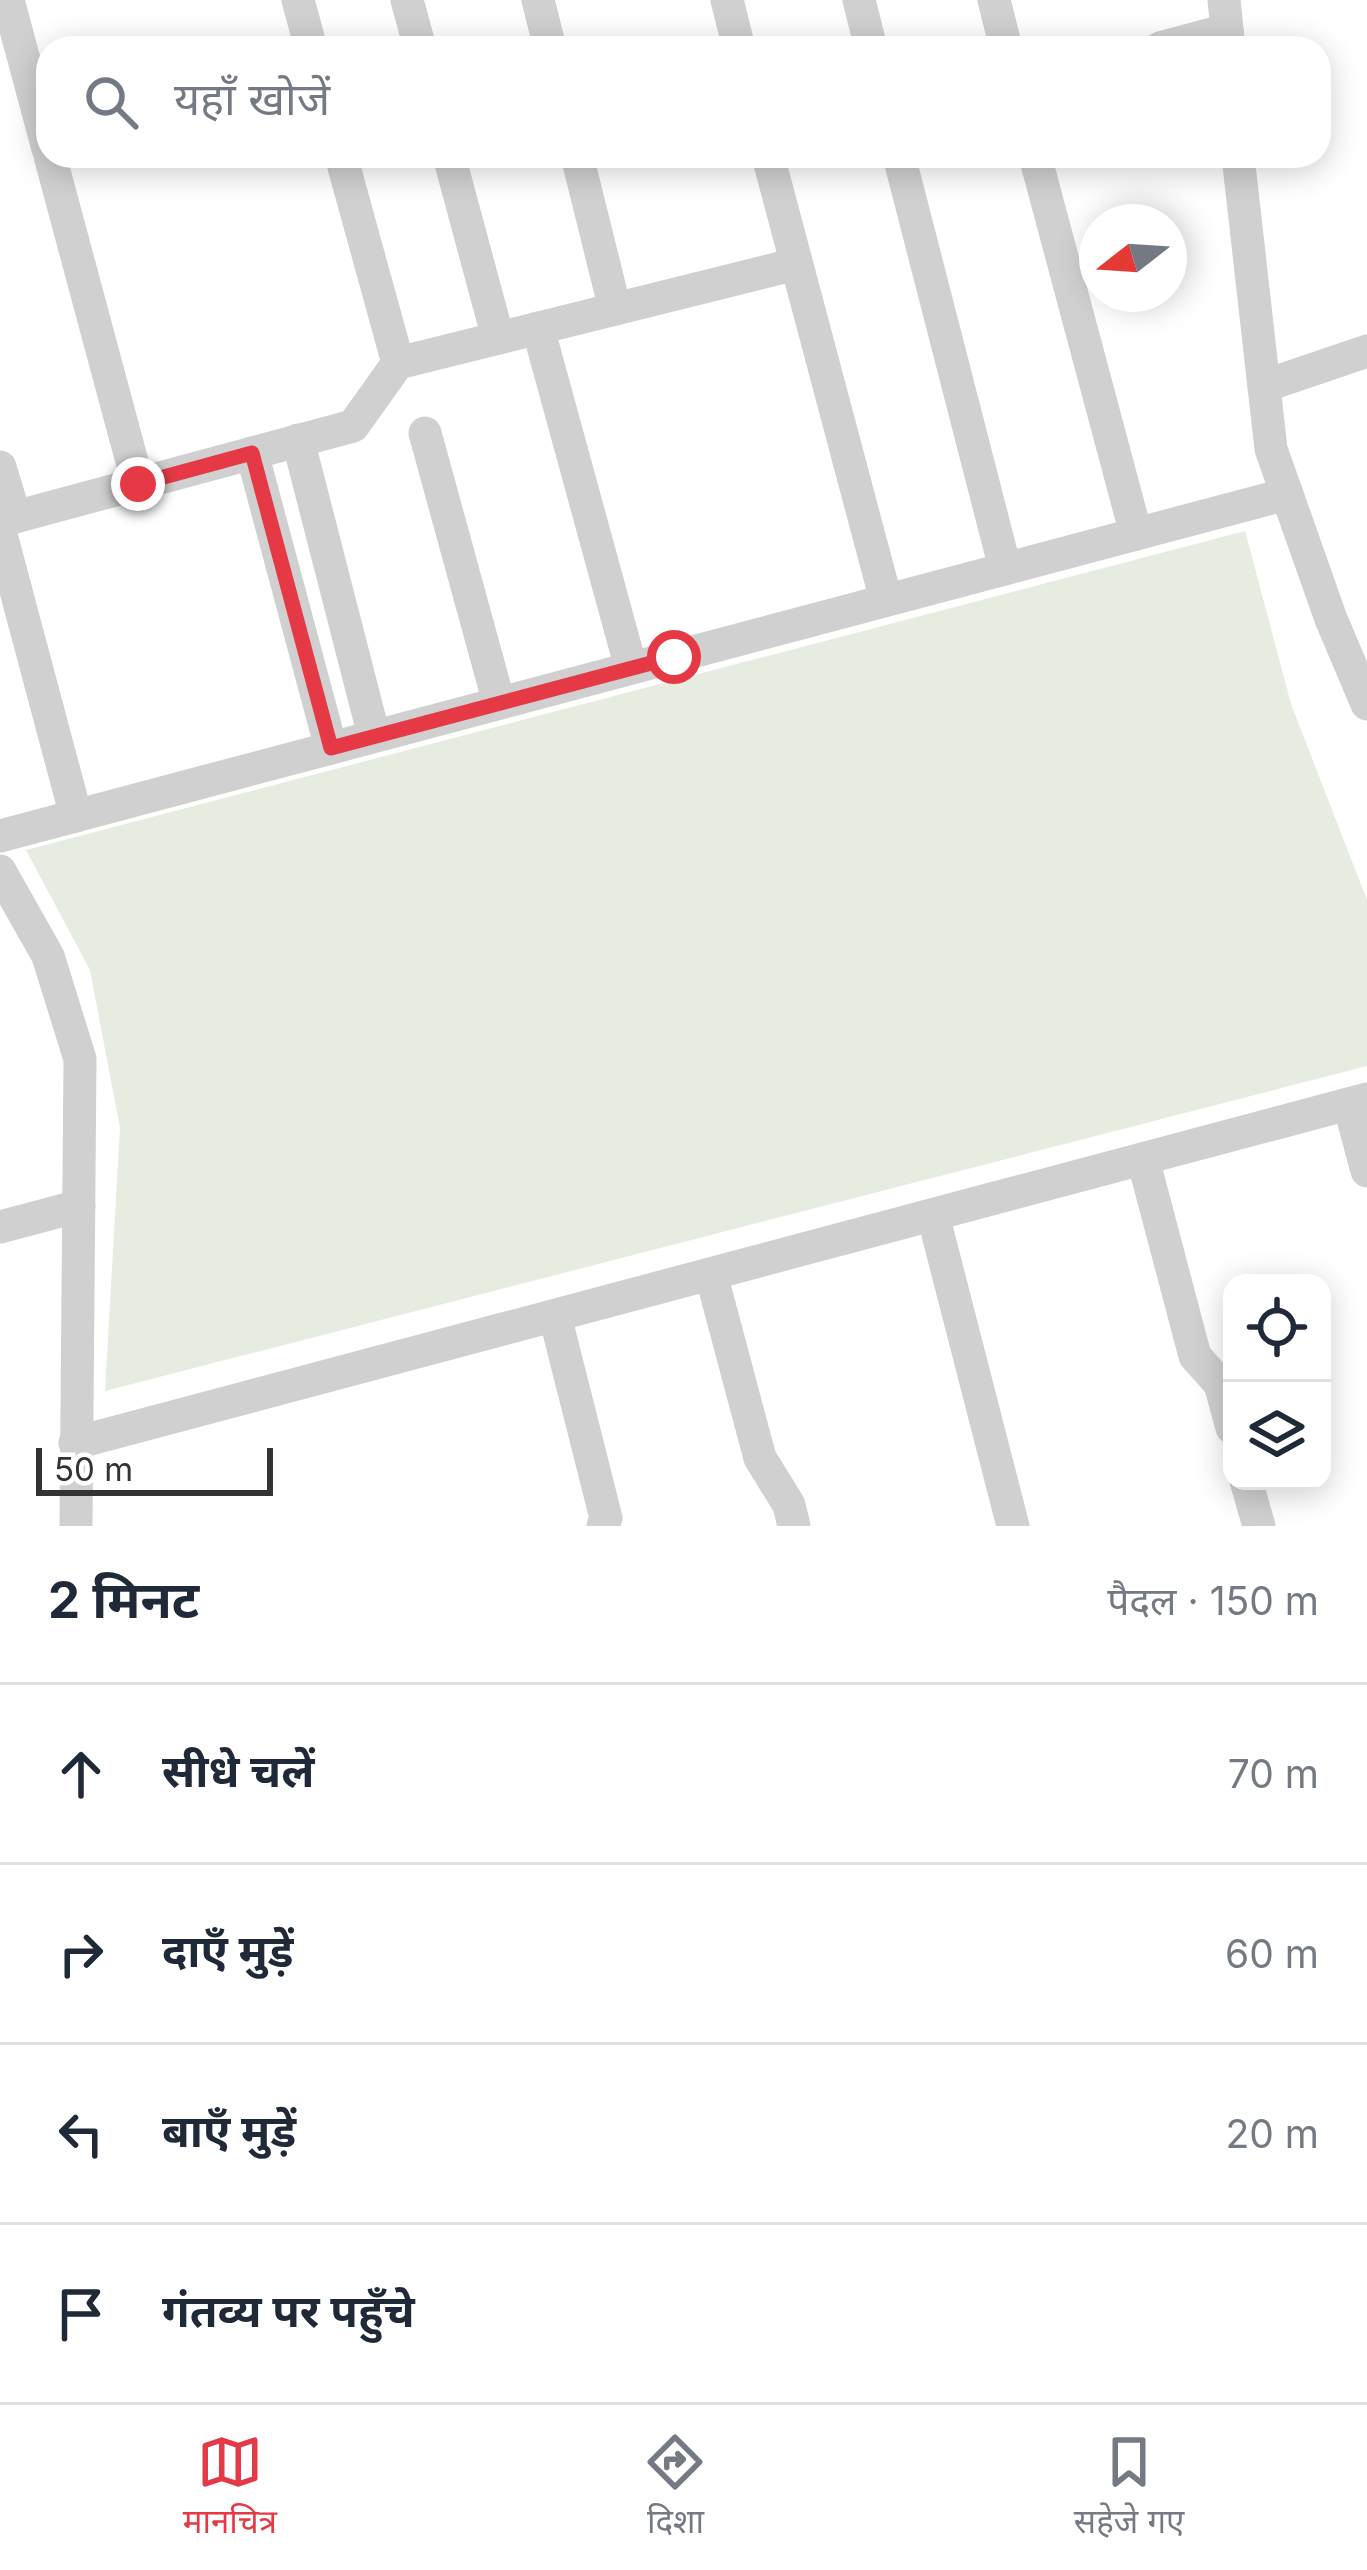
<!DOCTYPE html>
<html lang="hi">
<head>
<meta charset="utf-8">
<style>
  :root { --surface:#fff; --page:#f6f6f7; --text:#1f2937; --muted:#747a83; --line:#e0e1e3; --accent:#e63946 }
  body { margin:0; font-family:Inter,"Noto Sans Devanagari",sans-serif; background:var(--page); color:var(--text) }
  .controls { position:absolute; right:36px; bottom:36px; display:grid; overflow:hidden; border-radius:24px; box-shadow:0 6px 30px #0003 }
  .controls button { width:108px; height:108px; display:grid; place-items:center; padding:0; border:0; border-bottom:3px solid var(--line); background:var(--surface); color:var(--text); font:60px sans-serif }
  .compass { position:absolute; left:1079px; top:204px; width:108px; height:108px; border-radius:50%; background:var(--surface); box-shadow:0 6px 30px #0003; rotate:253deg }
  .scale { position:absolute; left:36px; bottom:30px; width:237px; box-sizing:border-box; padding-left:12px; border:6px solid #333; border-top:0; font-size:33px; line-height:42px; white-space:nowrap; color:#333; -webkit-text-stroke:9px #fff; paint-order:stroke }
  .stop { position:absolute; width:36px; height:36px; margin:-27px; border:9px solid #e63946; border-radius:50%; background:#fff }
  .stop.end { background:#e63946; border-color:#fff; box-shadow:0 3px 12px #0008 }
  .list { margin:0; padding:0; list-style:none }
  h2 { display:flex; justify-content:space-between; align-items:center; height:156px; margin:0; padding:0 48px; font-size:51px }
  h2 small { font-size:39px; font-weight:400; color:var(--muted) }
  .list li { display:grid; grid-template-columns:78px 1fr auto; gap:36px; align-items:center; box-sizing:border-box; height:180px; padding:0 48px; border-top:3px solid var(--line) }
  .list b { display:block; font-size:45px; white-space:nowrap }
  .list em { font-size:39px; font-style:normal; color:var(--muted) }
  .icon { flex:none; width:66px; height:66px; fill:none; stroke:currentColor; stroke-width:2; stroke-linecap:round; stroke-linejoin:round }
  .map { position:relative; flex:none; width:1367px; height:1526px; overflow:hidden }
  .search { position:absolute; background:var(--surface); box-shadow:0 6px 30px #0003; left:36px; right:36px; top:36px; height:132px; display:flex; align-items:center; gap:30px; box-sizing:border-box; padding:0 42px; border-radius:36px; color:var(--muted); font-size:45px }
  .sheet { height:876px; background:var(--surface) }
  nav { display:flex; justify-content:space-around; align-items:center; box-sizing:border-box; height:168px; border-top:3px solid var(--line); background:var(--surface); font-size:33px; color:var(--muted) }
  nav a { display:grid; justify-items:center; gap:6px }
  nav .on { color:var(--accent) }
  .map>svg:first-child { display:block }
</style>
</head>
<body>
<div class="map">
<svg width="1367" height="1526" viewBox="0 0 1367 1526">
  <rect width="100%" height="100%" fill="#fff"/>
  <path fill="#e6ecdf" d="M 1245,531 L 1291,704 L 1367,900 L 1367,1066 L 105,1391 L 120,1128 L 90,970 L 26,850 Z"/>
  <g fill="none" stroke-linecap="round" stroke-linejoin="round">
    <g stroke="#d0d0d0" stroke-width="33">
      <path d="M 8,0 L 48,149"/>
      <path d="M 298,0 L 311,48"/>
      <path d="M 407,0 L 420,48"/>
      <path d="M 538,0 L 550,48"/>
      <path d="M 727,0 L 739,48"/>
      <path d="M 859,0 L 871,48"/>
      <path d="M 994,0 L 1006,48"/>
      <path d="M 1224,0 L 1229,48"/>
      <path d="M 1160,48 L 1227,30"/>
      <path d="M 50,156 L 138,484"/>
      <path d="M 341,156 L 398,363"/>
      <path d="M 449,156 L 498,338"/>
      <path d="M 577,156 L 615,309"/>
      <path d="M 768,156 L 886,600"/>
      <path d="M 899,156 L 1005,568"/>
      <path d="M 1035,156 L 1136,534"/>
      <path d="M 1238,156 L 1271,449 L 1331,619 L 1367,704"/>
      <path d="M 538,328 L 631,668"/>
      <path d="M 1264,386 L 1367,351"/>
      <path d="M 425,433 L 499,703"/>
      <path d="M 298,440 L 374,736"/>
      <path d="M 252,453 L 331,748"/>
      <path d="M 0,467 L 15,517"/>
      <path d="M 0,521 L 353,426 L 398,363 L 796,264"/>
      <path d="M 0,531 L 76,816"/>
      <path d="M 0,836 L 1287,494"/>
      <path d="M 0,871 L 48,956 L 80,1059 L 76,1526"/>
      <path d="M 1349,1104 L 1367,1171"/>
      <path d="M 1143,1159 L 1195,1356 L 1220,1384 L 1232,1428"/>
      <path d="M 933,1215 L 1013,1526"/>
      <path d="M 0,1227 L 79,1206"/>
      <path d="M 711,1274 L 760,1458 L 789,1505 L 794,1526"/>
      <path d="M 555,1316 L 606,1518 L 603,1526"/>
      <path d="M 75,1443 L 1367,1099"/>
      <path d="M 1246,1481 L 1259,1526"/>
    </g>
  </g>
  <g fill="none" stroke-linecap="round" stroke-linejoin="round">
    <path stroke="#e63946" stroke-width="15" d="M 138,484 L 252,453 L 331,748 L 674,657"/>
  </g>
</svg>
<div class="controls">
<button><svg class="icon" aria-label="locate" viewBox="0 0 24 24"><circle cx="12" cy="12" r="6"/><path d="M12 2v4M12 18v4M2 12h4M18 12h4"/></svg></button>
<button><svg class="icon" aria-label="layers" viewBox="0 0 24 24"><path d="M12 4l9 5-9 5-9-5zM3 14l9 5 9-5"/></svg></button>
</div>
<svg class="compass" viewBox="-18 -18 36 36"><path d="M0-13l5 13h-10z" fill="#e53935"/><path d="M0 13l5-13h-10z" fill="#747a83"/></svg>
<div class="scale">50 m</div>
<div class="stop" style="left:674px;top:657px"></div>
<div class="stop end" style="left:138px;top:484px"></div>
<div class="search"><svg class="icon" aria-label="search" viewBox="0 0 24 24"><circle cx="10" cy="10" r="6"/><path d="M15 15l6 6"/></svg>यहाँ खोजें</div>
</div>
<section class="sheet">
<h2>2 मिनट<small>पैदल · 150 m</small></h2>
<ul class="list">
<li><svg class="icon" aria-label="ahead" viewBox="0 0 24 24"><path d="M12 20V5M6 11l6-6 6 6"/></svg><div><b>सीधे चलें</b></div><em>70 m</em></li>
<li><svg class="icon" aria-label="right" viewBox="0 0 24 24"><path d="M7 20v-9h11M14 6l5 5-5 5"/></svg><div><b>दाएँ मुड़ें</b></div><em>60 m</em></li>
<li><svg class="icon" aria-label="left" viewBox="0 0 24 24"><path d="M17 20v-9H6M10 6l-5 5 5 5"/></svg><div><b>बाएँ मुड़ें</b></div><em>20 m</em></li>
<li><svg class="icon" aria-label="arrive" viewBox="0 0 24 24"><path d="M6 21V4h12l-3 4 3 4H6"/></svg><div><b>गंतव्य पर पहुँचे</b></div></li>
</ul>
</section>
<nav>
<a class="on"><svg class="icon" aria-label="map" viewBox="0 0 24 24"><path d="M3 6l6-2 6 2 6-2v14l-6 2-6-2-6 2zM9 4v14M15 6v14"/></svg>मानचित्र</a>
<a><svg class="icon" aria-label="directions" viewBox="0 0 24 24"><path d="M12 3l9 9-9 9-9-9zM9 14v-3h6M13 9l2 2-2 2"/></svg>दिशा</a>
<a><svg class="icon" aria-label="saved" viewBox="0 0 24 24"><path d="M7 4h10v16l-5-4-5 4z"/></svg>सहेजे गए</a>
</nav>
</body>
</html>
